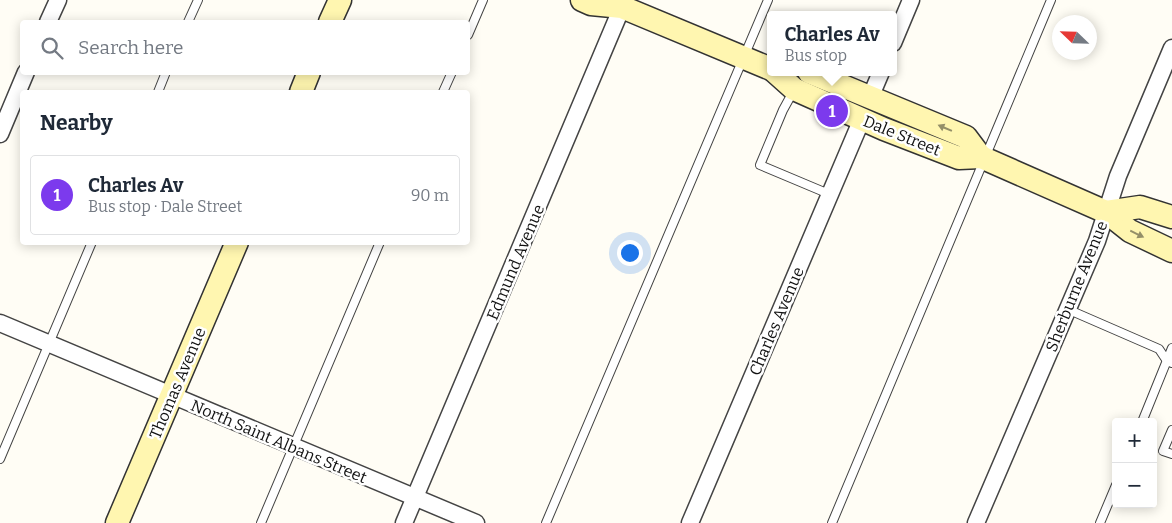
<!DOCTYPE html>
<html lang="en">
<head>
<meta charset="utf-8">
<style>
  :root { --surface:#fff; --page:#f6f6f7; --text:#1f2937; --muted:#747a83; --line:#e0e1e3; --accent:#7c3aed }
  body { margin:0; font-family:Bitter,serif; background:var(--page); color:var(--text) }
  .controls { position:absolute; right:15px; bottom:15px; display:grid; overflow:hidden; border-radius:5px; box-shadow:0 2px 12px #0003 }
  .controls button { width:45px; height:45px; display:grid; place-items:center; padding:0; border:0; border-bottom:1px solid var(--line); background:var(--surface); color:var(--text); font:25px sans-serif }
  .compass { position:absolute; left:1052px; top:15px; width:45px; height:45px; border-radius:50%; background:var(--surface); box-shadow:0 2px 12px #0003; rotate:293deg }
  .you { position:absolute; left:629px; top:252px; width:18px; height:18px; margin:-12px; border:4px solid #fff; border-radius:50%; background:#1a73e8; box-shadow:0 0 0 8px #1a73e833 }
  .badge { display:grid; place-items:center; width:32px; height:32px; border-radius:50%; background:var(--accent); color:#fff; font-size:16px; font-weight:700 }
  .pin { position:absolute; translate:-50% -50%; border:2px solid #fff; box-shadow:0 1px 5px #0006 }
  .popup { position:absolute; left:767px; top:11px; width:130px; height:65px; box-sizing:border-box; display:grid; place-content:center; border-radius:5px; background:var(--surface); filter:drop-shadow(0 1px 4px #0005); font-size:16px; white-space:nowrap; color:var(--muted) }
  .popup b { font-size:19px; color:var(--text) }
  .popup::after { content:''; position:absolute; left:50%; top:100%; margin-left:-10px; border:10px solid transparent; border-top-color:var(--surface) }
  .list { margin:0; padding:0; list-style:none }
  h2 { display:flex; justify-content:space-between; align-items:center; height:65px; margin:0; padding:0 20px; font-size:21px }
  h2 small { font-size:16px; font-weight:400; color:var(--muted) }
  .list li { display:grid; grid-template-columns:32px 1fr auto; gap:15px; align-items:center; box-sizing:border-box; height:80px; margin:0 10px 10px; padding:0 10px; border:1px solid var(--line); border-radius:5px }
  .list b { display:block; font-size:19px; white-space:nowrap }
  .list p { margin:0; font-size:16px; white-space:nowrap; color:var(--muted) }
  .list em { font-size:16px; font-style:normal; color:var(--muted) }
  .icon { flex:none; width:28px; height:28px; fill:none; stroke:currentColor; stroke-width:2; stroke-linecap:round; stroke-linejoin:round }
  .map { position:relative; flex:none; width:1172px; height:523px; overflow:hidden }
  .search { position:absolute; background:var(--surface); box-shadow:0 2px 12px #0003; left:20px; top:20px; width:450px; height:55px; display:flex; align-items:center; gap:12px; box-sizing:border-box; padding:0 18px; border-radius:5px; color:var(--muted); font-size:19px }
  .panel { position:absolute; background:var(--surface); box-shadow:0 2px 12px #0003; left:20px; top:90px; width:450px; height:155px; border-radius:5px }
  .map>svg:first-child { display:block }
</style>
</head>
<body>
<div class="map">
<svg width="1172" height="523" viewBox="0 0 1172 523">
  <rect width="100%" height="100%" fill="#fffdf5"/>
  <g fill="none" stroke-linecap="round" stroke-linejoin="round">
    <g stroke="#444" stroke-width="10">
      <g id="lane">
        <path d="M 188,22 L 198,0"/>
        <path d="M 468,35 L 483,0"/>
        <path d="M 794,90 L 783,110 L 760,165 L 829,194"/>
        <path d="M 158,92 L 166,72"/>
        <path d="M 443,92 L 452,72"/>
        <path d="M 1067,309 L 1159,349 L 1167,361 L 1172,363"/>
        <path d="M 1142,422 L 1172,348"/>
        <path d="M 1172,430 L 1163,451 L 1172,454"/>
        <path d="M 0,459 L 92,242"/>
        <path d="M 261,523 L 380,242"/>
        <path d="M 546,523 L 768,0"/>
        <path d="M 832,523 L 1051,0"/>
        <path d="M 1100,523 L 1116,485"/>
      </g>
    </g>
    <g stroke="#444" stroke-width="19">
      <g id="street">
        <path d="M 48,22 L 58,0"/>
        <path d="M 893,43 L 911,0"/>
        <path d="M 870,98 L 881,72"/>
        <path d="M 0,134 L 26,72"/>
        <path d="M 0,323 L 476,523"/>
        <path d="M 404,523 L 625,0"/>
        <path d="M 690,523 L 862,119"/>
        <path d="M 976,523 L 1097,241 L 1118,176 L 1172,48"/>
      </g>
    </g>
    <g stroke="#333" stroke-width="25">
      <g id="secondary">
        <path d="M 582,0 L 591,4 L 622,7 L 771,69"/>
        <path d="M 330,22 L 340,0"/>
        <path d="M 775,72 L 794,89 L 884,129 L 959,158 L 981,157 L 1106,212 L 1130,231 L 1172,251"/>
        <path d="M 809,72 L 966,137 L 981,157"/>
        <path d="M 301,92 L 309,72"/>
        <path d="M 1106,212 L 1140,207 L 1172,217"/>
        <path d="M 117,523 L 237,242"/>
      </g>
    </g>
    <use href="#lane" stroke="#fff" stroke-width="8"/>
    <use href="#street" stroke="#fff" stroke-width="16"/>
    <use href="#secondary" stroke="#fff6b0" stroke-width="22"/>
  </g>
  <defs><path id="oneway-solid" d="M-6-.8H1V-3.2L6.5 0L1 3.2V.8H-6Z" transform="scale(1.25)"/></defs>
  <g fill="#948f68">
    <use href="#oneway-solid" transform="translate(945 128) rotate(-157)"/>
    <use href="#oneway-solid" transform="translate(1137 234) rotate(26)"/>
  </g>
  <g text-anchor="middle" stroke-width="5" stroke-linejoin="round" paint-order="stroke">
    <g font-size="16" fill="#111" stroke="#fff">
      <text transform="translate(902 135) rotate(22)" y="6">Dale Street</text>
      <text transform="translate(515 262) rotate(-67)" y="6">Edmund Avenue</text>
      <text transform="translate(1076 286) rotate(-68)" y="6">Sherburne Avenue</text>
      <text transform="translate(776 321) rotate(-67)" y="6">Charles Avenue</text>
      <text transform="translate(177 383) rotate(-67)" y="6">Thomas Avenue</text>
      <text transform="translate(279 441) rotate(23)" y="6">North Saint Albans Street</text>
    </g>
  </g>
</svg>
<div class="controls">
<button>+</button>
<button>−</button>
</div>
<svg class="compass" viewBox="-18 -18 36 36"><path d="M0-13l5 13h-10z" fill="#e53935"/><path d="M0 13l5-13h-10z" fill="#747a83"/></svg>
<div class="you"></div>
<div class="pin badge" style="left:832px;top:111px">1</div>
<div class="popup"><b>Charles Av</b>Bus stop</div>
<div class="search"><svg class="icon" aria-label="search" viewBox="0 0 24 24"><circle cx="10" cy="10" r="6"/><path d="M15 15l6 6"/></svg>Search here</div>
<section class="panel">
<h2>Nearby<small></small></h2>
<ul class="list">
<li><span class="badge">1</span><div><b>Charles Av</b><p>Bus stop · Dale Street</p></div><em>90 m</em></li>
</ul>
</section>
</div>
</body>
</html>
